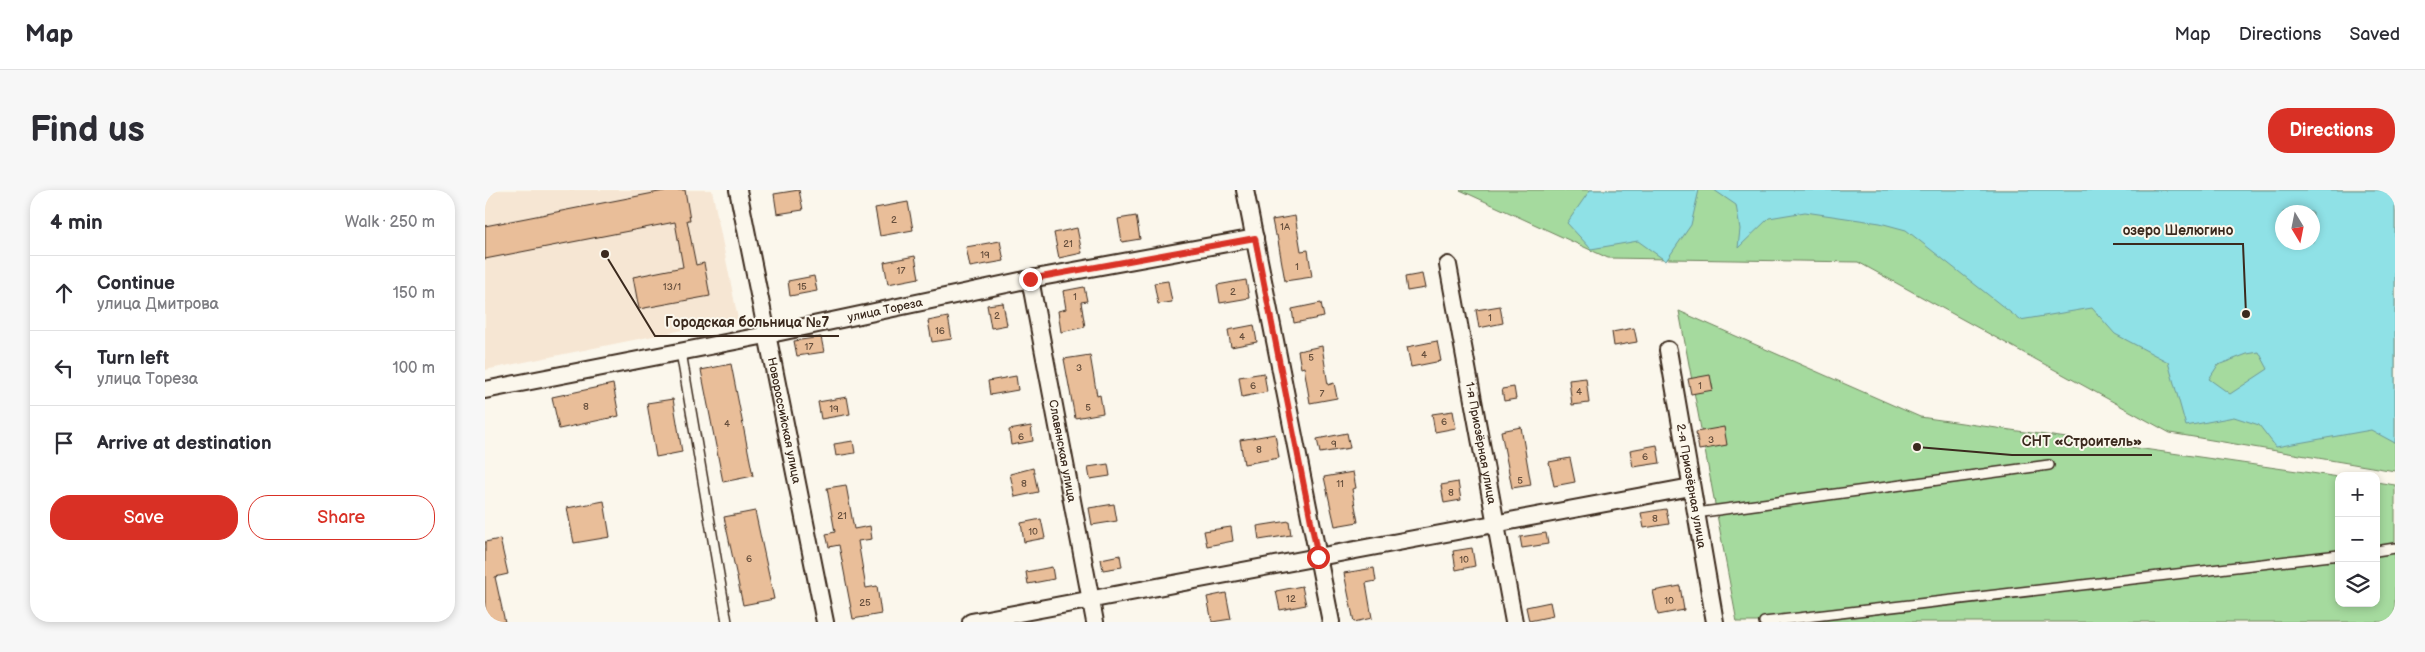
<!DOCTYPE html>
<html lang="en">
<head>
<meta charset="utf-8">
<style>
  :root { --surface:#fff; --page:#f7f7f7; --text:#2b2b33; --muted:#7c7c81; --line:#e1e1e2; --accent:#d93025 }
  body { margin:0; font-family:"Balsamiq Sans",sans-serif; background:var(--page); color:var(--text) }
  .controls { position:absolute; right:15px; bottom:15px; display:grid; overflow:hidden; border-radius:10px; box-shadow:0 2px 8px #0003 }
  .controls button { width:45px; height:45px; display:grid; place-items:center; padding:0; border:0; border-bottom:1px solid var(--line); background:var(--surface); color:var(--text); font:25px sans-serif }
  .compass { position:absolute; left:1790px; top:15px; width:45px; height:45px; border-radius:50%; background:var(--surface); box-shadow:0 2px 8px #0003; rotate:170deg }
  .stop { position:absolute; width:15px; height:15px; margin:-11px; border:4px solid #d93025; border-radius:50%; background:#fff }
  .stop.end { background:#d93025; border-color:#fff; box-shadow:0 1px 5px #0008 }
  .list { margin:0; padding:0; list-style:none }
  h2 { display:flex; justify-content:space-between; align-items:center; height:65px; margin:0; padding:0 20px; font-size:21px }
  h2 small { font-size:16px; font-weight:400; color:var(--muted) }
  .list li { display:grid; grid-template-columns:32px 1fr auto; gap:15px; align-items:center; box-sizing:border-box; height:75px; padding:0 20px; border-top:1px solid var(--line) }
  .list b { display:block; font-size:19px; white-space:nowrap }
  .list p { margin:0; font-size:16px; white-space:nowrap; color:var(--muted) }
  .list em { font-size:16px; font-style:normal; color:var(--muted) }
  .actions { display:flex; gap:10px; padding:15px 20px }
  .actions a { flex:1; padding:11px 0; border:1px solid var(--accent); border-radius:20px; text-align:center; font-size:18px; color:var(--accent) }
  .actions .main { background:var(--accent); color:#fff }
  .icon { flex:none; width:28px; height:28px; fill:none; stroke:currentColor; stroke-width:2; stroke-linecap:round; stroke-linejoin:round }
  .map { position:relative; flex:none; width:1910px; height:432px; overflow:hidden; border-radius:20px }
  header { display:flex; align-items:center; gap:30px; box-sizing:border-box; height:70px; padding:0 25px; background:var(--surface); border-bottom:1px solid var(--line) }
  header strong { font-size:24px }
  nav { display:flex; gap:28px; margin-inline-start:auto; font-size:18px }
  .intro { display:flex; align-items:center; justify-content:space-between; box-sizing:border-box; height:120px; padding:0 30px }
  h1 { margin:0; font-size:35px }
  .button { padding:12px 22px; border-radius:20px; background:var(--accent); color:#fff; font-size:18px; font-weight:700 }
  main { display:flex; gap:30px; padding:0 30px }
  aside { flex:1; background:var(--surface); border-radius:20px; box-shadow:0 2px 8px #0003 }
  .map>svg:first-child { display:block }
</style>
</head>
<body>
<header>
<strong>Map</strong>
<nav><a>Map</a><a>Directions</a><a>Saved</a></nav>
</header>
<div class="intro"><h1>Find us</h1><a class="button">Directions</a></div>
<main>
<aside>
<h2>4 min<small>Walk · 250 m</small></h2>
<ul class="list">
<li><svg class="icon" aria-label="ahead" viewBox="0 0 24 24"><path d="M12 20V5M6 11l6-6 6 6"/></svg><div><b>Continue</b><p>улица Дмитрова</p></div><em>150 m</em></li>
<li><svg class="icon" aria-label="left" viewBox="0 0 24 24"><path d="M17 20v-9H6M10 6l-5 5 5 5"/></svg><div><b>Turn left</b><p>улица Тореза</p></div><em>100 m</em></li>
<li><svg class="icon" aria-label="arrive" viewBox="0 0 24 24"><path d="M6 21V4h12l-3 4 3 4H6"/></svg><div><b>Arrive at destination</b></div></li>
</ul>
<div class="actions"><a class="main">Save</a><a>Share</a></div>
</aside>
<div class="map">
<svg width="1910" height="432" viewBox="0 0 1910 432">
  <rect width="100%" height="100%" fill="#fbf7ec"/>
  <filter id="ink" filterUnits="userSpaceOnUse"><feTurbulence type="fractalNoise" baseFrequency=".02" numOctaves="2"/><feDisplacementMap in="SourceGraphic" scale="10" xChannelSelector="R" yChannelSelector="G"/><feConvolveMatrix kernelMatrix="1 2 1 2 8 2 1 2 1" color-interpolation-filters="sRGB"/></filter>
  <g filter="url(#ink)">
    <path fill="#f6e6d3" d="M 0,0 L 227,0 L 253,129 L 0,180 Z"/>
    <g fill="#a5da9e" stroke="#70825e" fill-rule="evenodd">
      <path d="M 975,0 L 1910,0 L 1910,281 L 1685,243 L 1373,72 L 1123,68 ZM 1798,22 L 1828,22 L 1828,52 L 1798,52 Z"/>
      <path d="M 1194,121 L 1435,227 L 1854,287 L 1854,413 L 1891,413 L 1891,292 L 1910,295 L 1910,432 L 1252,432 Z"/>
    </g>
    <g fill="#8fe1e6" stroke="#6d9896" fill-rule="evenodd">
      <path d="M 1105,0 L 1214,0 L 1206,35 L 1181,71 L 1153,51 L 1106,59 L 1082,33 Z"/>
      <path d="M 1229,0 L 1910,0 L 1910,253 L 1886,240 L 1791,257 L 1774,235 L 1749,227 L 1701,236 L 1683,172 L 1630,144 L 1607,118 L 1535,130 L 1421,40 L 1395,33 L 1320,22 L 1284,28 L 1253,58 L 1255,39 L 1251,15 ZM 1798,22 L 1828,22 L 1828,52 L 1798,52 ZM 1774,162 L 1783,179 L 1745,204 L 1724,189 L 1733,175 L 1762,164 Z"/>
    </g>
    <g fill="#e9be99" stroke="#3b2a1e">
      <path d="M 184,0 L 200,0 L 205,30 L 202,30 L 211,75 L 219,73 L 225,106 L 154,119 L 148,87 L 198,77 L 190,32 L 0,69 L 0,36 Z"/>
      <path d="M 314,0 L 318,20 L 292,24 L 289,4 Z"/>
      <path d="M 423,12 L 428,40 L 395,46 L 390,18 Z"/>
      <path d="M 651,26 L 655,49 L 637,52 L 633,29 Z"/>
      <path d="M 810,26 L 816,61 L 823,60 L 827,87 L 800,91 L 792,45 L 790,45 L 787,30 Z"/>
      <path d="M 592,38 L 597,63 L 574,68 L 569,43 Z"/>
      <path d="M 515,51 L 519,71 L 485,77 L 481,57 Z"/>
      <path d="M 430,66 L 434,88 L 403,94 L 399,72 Z"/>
      <path d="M 937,84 L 940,98 L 922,101 L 920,87 Z"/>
      <path d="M 329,86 L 332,101 L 305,106 L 303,91 Z"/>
      <path d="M 761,90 L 764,108 L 735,113 L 732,95 Z"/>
      <path d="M 683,91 L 687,112 L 673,114 L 669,93 Z"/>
      <path d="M 599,97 L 602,111 L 596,112 L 600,137 L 576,142 L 573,121 L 581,119 L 578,101 Z"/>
      <path d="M 518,113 L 522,135 L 506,138 L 502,115 Z"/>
      <path d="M 836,113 L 839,127 L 809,133 L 807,119 Z"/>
      <path d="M 1015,116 L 1018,133 L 994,138 L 991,120 Z"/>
      <path d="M 463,127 L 467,149 L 447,152 L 443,131 Z"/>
      <path d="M 769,135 L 772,152 L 746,157 L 743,140 Z"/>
      <path d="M 1149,138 L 1152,152 L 1129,156 L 1127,142 Z"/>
      <path d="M 336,147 L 339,162 L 312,166 L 309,151 Z"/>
      <path d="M 952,151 L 956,171 L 926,177 L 922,157 Z"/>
      <path d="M 837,156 L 843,195 L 849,193 L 852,208 L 825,213 L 819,177 L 816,178 L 813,161 Z"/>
      <path d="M 605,165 L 612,206 L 615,205 L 618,223 L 590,228 L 579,169 Z"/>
      <path d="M 246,174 L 268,286 L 238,292 L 216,180 Z"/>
      <path d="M 779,183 L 782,202 L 757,207 L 754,187 Z"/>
      <path d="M 1225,185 L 1228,200 L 1206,204 L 1203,189 Z"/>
      <path d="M 531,186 L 533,200 L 505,205 L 503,191 Z"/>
      <path d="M 1101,188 L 1104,213 L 1087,215 L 1084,190 Z"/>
      <path d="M 128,194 L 134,226 L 74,239 L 67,207 Z"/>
      <path d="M 1029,197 L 1031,209 L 1019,211 L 1017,199 Z"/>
      <path d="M 362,207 L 365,224 L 336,229 L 333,212 Z"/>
      <path d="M 188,209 L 197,262 L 171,267 L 162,213 Z"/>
      <path d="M 968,221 L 971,238 L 950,242 L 947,224 Z"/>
      <path d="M 546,236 L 548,251 L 526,255 L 524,240 Z"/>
      <path d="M 1036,237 L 1046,295 L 1027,298 L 1016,241 Z"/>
      <path d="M 1239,237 L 1242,255 L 1214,260 L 1211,242 Z"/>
      <path d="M 862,243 L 865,258 L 835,263 L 832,249 Z"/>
      <path d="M 790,244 L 794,268 L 759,274 L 755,250 Z"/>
      <path d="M 368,251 L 370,263 L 351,266 L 349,254 Z"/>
      <path d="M 1172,255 L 1175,273 L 1148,277 L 1145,260 Z"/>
      <path d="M 1085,268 L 1090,292 L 1069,296 L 1064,272 Z"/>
      <path d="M 623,274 L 625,286 L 605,289 L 603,277 Z"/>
      <path d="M 548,278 L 553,302 L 530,307 L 525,284 Z"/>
      <path d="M 868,282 L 871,298 L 867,299 L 873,332 L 850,336 L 839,287 Z"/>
      <path d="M 973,292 L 976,310 L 959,313 L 956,295 Z"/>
      <path d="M 361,295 L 369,339 L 385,336 L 387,349 L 373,351 L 381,398 L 392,396 L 396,424 L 368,429 L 354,355 L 344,357 L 341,344 L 350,342 L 342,298 Z"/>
      <path d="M 119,311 L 125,347 L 89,353 L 82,318 Z"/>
      <path d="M 629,314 L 632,331 L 607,335 L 604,318 Z"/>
      <path d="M 1181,319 L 1184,334 L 1159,338 L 1156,323 Z"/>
      <path d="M 270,321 L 289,409 L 258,415 L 239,327 Z"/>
      <path d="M 556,329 L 560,348 L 539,352 L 536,333 Z"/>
      <path d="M 804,331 L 806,345 L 774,350 L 772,336 Z"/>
      <path d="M 746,337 L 748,351 L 722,356 L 719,341 Z"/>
      <path d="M 1061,343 L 1063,354 L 1037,358 L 1035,347 Z"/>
      <path d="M 15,349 L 23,384 L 10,387 L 20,432 L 0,432 L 0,352 Z"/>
      <path d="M 987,358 L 990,376 L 971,380 L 968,361 Z"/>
      <path d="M 635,365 L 637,377 L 618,380 L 616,369 Z"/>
      <path d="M 567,377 L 569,389 L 543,394 L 541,382 Z"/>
      <path d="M 889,378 L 891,391 L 881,393 L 887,428 L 869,432 L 859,383 Z"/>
      <path d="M 817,396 L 821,415 L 795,420 L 791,401 Z"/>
      <path d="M 1195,396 L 1199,420 L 1173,425 L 1168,401 Z"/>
      <path d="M 741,403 L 746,429 L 727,432 L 722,407 Z"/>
      <path d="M 1065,412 L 1068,426 L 1044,431 L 1041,417 Z"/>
    </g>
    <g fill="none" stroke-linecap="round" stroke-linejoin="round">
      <g stroke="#3b2a1e" stroke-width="12">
        <g id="lane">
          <path d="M 196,162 L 242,432"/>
          <path d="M 1211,323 L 1564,275"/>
          <path d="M 1891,361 L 1910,358"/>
          <path d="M 1279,432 L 1854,365"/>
        </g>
      </g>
      <g stroke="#3b2a1e" stroke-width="20">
        <g id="street">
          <path id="s1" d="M 253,0 L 340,432"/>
          <path d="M 760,0 L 846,432"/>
          <path id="s2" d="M 963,75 L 1029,432"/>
          <path id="s3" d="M 545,89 L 610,432"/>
          <path id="s4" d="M 1183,160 L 1230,432"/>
          <path id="s5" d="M 0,200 L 281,145 L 545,89 L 770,48"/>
          <path d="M 486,432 L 1206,297"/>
        </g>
      </g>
      <use href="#lane" stroke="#fbf7ec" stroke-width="9"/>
      <use href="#street" stroke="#fbf7ec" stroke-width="16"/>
    </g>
  </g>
  <g fill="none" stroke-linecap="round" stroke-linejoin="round" filter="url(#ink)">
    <path stroke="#d93025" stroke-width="6" d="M 545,89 L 770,48 L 833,367"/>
  </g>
  <g text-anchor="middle" stroke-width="4" stroke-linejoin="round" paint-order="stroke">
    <g font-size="10" fill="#664f3d">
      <text x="409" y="33">2</text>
      <text x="800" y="40">1А</text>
      <text x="583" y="57">21</text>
      <text x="500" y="68">19</text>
      <text x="812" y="80">1</text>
      <text x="416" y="84">17</text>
      <text x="187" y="100">13/1</text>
      <text x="317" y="100">15</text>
      <text x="748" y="105">2</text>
      <text x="590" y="110">1</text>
      <text x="512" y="129">2</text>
      <text x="1005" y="131">1</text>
      <text x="455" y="144">16</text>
      <text x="757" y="150">4</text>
      <text x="324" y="160">17</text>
      <text x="939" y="168">4</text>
      <text x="826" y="171">5</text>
      <text x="594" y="181">3</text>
      <text x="768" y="199">6</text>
      <text x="1215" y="199">1</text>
      <text x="1094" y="205">4</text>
      <text x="837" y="207">7</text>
      <text x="101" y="220">8</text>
      <text x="603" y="221">5</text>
      <text x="349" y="222">19</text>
      <text x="959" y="235">6</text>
      <text x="242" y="237">4</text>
      <text x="536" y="250">6</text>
      <text x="1226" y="253">3</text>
      <text x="849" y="257">9</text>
      <text x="774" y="263">8</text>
      <text x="1160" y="270">6</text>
      <text x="1035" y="294">5</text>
      <text x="539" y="297">8</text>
      <text x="855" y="297">11</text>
      <text x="966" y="306">8</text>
      <text x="357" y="329">21</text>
      <text x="1170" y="332">8</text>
      <text x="548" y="345">10</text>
      <text x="264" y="372">6</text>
      <text x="979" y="373">10</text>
      <text x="806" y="412">12</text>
      <text x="1184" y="414">10</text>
      <text x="380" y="416">25</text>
    </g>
    <g font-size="12" fill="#3b2a1e" stroke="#fbf7ec">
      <text dy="4" stroke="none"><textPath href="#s5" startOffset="408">улица Тореза</textPath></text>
      <text dy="4" stroke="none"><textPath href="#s1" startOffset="235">Новороссийская улица</textPath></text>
      <text dy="4" stroke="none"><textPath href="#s2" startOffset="181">1-я Приозёрная улица</textPath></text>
      <text dy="4" stroke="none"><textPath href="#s3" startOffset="175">Славянская улица</textPath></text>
      <text dy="4" stroke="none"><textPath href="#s4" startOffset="138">2-я Приозёрная улица</textPath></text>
    </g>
  </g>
  <path fill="none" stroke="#3b2a1e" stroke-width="2" d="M1761 124L1758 54H1628M120 64L170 146H354M1432 257L1527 265H1667"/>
  <g fill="#3b2a1e" stroke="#fbf7ec" stroke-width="2">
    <circle cx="1761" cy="124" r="5"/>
    <circle cx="120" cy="64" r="5"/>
    <circle cx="1432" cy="257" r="5"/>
  </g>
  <g font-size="14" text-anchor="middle" font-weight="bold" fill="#3b2a1e" stroke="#fbf7ec" stroke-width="4" stroke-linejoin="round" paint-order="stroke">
    <text x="1693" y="45">озеро Шелюгино</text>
    <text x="262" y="137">Городская больница №7</text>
    <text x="1597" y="256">СНТ «Строитель»</text>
  </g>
</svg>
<div class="controls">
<button>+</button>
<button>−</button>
<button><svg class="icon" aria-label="layers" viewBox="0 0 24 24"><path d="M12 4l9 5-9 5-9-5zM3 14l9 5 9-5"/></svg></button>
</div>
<svg class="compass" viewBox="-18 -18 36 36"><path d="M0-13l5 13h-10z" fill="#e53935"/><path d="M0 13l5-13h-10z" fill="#7c7c81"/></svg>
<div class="stop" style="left:833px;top:367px"></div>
<div class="stop end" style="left:545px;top:89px"></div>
</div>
</main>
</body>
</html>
